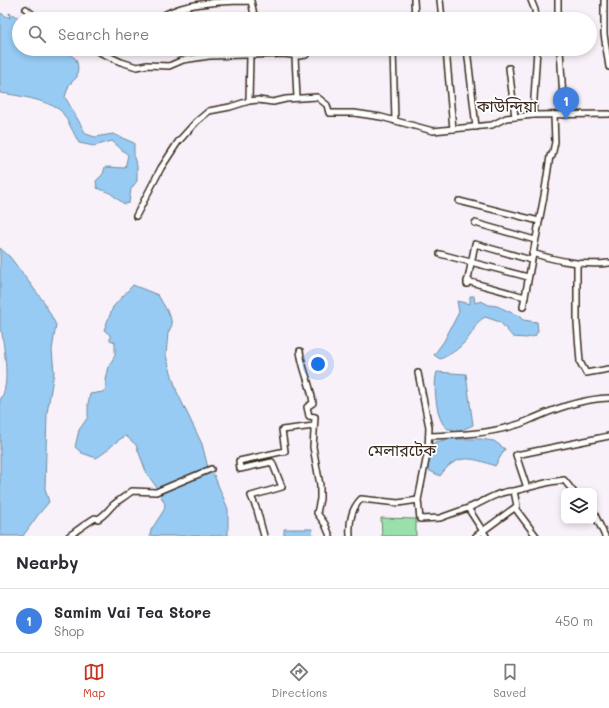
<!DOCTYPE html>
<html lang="en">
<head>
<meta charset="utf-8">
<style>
  :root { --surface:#fff; --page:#f2f2f3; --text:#2b2b33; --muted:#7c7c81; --line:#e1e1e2; --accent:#c8321e }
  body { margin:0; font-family:Mali,"Noto Sans Bengali",sans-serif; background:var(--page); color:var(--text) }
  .controls { position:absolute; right:12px; bottom:12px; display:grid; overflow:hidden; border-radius:8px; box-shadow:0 2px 6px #0003 }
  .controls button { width:36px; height:36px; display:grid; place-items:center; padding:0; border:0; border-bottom:1px solid var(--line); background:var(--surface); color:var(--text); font:20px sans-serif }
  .you { position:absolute; left:318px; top:364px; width:14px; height:14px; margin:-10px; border:3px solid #fff; border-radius:50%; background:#1a73e8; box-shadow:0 0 0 6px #1a73e833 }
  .badge { display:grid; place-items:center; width:26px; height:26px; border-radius:50%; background:var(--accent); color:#fff; font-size:13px; font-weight:700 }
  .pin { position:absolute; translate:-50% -33px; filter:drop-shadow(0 1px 2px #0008) }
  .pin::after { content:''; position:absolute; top:21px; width:14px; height:12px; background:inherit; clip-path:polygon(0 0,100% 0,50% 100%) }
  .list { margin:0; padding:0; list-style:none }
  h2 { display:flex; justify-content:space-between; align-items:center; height:52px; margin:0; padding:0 16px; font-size:17px }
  h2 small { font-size:13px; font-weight:400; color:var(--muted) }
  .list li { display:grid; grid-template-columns:26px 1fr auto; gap:12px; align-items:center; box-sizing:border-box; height:64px; padding:0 16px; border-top:1px solid var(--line) }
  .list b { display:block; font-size:15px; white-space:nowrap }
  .list p { margin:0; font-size:13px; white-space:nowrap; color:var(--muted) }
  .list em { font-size:13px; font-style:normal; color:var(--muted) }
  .icon { flex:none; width:22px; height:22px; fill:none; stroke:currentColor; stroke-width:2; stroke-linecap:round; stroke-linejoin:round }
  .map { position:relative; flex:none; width:609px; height:536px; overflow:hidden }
  .search { position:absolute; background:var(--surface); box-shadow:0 2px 6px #0003; left:12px; right:12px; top:12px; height:44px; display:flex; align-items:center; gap:10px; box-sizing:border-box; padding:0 14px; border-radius:22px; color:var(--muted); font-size:15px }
  .sheet { height:116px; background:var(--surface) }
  nav { display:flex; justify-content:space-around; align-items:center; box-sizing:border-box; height:56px; border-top:1px solid var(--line); background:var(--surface); font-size:11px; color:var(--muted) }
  nav a { display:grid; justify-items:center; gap:2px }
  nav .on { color:var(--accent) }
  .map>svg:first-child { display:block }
</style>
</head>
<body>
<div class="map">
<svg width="609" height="536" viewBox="0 0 609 536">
  <rect width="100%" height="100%" fill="#f8f1f9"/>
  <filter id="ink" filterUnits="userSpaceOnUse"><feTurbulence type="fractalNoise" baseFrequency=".025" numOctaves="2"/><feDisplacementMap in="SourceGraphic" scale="8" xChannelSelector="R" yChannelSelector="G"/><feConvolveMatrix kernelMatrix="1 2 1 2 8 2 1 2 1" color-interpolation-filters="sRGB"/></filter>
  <g filter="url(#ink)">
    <path fill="#9ae0ad" stroke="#6a8566" d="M 381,518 L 416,519 L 416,536 L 382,536 Z"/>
    <g fill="#97cbf4" stroke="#728b9e">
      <path d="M 0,13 L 10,18 L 9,13 L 22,19 L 19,19 L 19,49 L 63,49 L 76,59 L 78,67 L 77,77 L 69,85 L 65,97 L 86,134 L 95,137 L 113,134 L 134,143 L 134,158 L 137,166 L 137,181 L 131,189 L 129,203 L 124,204 L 110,193 L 97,188 L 96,181 L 103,174 L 105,167 L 125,168 L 128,155 L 112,141 L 94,146 L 79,143 C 75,136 65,114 60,110 C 46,100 17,95 0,93 Z"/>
      <path d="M 0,248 L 10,257 L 44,302 L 56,325 L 52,350 L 54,372 L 47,413 L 45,489 L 49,502 L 38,515 L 23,536 L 0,536 L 0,400 C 11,385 4,351 2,333 L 0,330 Z"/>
      <path d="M 133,285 L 158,295 L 170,316 L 172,325 L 168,333 L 166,355 L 167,359 L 177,392 L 202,444 L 208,468 L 214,475 L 228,509 L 228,536 L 150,536 L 151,530 L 164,510 L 165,504 L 155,485 L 147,474 L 136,445 L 126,436 C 114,441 108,452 96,458 L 82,453 L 75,447 L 79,430 L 88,417 L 88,404 L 90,394 L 103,392 L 106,388 L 106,380 L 109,366 L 115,355 L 115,342 L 110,340 L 110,335 L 104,330 L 113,307 Z"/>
      <path d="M 470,296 L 474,296 L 475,303 L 481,301 L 489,305 L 497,306 L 519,316 L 523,320 L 537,322 L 538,331 L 535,336 L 526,338 L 513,337 L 500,322 L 485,317 C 475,323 477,325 471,334 C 463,346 454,353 440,359 L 434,355 L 444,341 L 459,312 L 457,301 L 470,304 Z"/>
      <path d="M 437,372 L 466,374 L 473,425 L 462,430 L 448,429 C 446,427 443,425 442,422 C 436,413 433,382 437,372 Z"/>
      <path d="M 451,439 L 480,439 L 494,441 L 505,449 L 495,466 C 471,457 456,453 440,476 L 428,470 L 431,445 L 435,442 Z"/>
      <path d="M 284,529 L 312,529 L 313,536 L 284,536 Z"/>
    </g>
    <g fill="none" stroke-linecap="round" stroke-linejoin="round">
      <g stroke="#3b2a1e" stroke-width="8">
        <g id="street">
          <path d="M 440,0 L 442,19"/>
          <path d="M 531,0 L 535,10 L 536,19"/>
          <path d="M 558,0 L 558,19"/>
          <path d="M 604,0 L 604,34 L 609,67"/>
          <path d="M 26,9 L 38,19"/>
          <path d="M 158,19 C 179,2 225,1 251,1 L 255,19"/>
          <path d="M 383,19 L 415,17 L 414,0"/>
          <path d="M 93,49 L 121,62 L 137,67 L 147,65 L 169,66 L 183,60 L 209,56 L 284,54 L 299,56 L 306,55 L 308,49"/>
          <path d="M 393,49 L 395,121"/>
          <path d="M 446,49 L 453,129"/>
          <path d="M 467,49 L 476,127"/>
          <path d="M 560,49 L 564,115"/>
          <path d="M 101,52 L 115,49"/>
          <path d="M 295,56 L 297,98"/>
          <path d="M 509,68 L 515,117"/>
          <path d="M 249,101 L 250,55"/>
          <path d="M 533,115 L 537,49"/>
          <path d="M 459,201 L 539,221"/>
          <path d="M 136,216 L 161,168 L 178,142 L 196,122 L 209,111 L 230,107 L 249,101 L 258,100 L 273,102 L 286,99 L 317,97 L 327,105 L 329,113 L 354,113 L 381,117 L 433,131 L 492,125 L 506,118 L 533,115 L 609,114"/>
          <path d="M 475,223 L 535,240"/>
          <path d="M 532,253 C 558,261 582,266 609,263"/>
          <path d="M 440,254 L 528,277"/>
          <path d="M 577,264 L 577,323 L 580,362 L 586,373 L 609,369"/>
          <path d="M 467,281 L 525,297"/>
          <path d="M 467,284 L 475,244 L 531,260"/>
          <path d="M 523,307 L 544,196 L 550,156 L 552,156 L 555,142 L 554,115"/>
          <path d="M 300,351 C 302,369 311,385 313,403 L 307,407 L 309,416 L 315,417 L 313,447 L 320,485 L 320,499 L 317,513 L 325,524 L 330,536"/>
          <path d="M 418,373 L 429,427 L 428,450 L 418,500 L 420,519 L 440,518 L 468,508"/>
          <path d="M 429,436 C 458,435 487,434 516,425 C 524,423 531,419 539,416 C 562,406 584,399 609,398"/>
          <path d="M 527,488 L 516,455 L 609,436"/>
          <path d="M 515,508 L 536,536"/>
          <path d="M 594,513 L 605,536"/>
          <path d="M 69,536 C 78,530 85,524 95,518 L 98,519 C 105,515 108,510 113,505 C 119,500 126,496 132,491 L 156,492 L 211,469"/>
          <path d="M 264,536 L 257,510 L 251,496 L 282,487 L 272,462 L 240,469 L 239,461 L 285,451 L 282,430 L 314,426"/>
          <path d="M 350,536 C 349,523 351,509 361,499 L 398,503 L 418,500"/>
          <path d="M 476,536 L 517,506 L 514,491 L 550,482 L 564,480 L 573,491"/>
          <path d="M 486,536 L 468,508 C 482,503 500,490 514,491"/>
        </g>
      </g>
      <use href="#street" stroke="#fff" stroke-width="5"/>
    </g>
  </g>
  <g text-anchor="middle" stroke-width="3.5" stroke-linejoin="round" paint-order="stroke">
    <g font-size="16" fill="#3b2a1e" stroke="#fff">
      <text x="507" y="112">কাউন্দিয়া</text>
      <text x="402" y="456">মেলারটেক</text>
    </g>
  </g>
</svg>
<div class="controls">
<button><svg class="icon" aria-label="layers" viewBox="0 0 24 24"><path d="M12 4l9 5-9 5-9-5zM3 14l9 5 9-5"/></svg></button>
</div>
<div class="you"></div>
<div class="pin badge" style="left:566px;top:120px;background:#3f7fe0">1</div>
<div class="search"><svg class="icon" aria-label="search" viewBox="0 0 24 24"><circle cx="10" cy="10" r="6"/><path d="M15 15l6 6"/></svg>Search here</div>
</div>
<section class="sheet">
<h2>Nearby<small></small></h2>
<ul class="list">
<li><span class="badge" style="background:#3f7fe0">1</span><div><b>Samim Vai Tea Store</b><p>Shop</p></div><em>450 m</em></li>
</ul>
</section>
<nav>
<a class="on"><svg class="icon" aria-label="map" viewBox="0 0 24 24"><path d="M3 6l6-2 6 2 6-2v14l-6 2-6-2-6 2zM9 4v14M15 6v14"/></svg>Map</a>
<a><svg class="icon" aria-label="directions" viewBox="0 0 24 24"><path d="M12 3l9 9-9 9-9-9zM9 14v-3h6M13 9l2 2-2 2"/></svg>Directions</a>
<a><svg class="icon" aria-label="saved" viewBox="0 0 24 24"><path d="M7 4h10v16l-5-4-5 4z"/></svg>Saved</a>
</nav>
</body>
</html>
